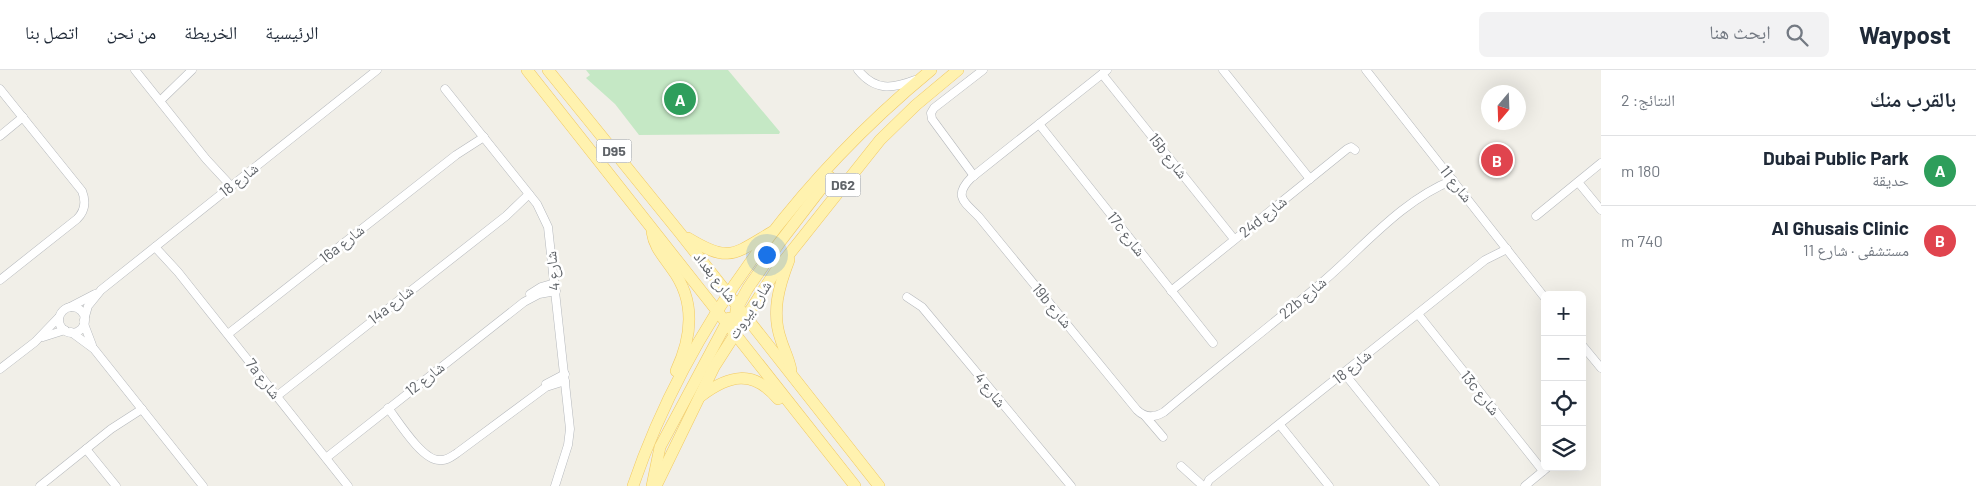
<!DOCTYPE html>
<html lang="ar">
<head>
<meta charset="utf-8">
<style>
  :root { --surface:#fff; --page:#f2f2f3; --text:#1f2937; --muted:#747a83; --line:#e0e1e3; --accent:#ea4335 }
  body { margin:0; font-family:Barlow,"Noto Naskh Arabic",sans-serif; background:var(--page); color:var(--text); direction:rtl }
  .controls { position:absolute; right:15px; bottom:15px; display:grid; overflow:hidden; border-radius:8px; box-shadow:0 5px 20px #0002 }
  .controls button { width:45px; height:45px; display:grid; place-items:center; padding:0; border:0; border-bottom:1px solid var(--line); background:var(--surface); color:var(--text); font:25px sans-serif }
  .compass { position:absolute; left:1481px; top:15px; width:45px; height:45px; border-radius:50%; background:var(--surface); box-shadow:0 5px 20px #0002; rotate:199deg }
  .you { position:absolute; left:766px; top:184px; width:18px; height:18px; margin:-12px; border:4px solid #fff; border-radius:50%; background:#1a73e8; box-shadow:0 0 0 8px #1a73e833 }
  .badge { display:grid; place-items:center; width:32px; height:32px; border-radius:50%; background:var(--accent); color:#fff; font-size:16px; font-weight:700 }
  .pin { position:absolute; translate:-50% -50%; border:2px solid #fff; box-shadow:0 1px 5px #0006 }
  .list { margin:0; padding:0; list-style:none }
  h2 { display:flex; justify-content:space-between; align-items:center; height:65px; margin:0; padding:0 20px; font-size:21px }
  h2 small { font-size:16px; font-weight:400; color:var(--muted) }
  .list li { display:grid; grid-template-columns:32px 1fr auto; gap:15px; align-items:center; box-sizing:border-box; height:70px; padding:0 20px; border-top:1px solid var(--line) }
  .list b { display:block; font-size:19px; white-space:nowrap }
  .list p { margin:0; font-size:16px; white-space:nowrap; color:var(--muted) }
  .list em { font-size:16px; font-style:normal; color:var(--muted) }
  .icon { flex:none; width:28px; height:28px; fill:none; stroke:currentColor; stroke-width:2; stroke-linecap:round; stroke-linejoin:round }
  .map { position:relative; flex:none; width:1601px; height:416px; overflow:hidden; direction:ltr }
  header { display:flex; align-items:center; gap:30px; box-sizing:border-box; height:70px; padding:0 25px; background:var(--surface); border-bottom:1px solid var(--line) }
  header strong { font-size:24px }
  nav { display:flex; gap:28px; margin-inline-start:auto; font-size:18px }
  .search { width:350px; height:45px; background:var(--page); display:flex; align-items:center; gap:12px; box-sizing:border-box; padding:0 18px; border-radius:8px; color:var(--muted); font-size:19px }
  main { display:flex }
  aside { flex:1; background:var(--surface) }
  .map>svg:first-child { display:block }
</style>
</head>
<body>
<header>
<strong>Waypost</strong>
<div class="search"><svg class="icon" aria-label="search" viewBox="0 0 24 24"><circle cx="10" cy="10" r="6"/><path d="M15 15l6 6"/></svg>ابحث هنا</div>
<nav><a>الرئيسية</a><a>الخريطة</a><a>من نحن</a><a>اتصل بنا</a></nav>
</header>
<main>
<aside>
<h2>بالقرب منك<small>النتائج: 2</small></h2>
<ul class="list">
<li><span class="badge" style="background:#2e9e5b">A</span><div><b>Dubai Public Park</b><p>حديقة</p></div><em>180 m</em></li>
<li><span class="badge" style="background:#e0444e">B</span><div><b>Al Ghusais Clinic</b><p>مستشفى · شارع 11</p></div><em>740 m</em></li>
</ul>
</aside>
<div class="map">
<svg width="1601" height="416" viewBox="0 0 1601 416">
  <rect width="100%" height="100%" fill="#f1efe8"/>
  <path fill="#c5e8c5" d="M 586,0 L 728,0 L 780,62 L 779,64 L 639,65 L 615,34 L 586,8 L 590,5 Z"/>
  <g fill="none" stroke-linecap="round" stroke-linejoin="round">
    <g stroke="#b5b8bc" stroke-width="9">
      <g id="minor">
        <path d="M 135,0 L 206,89 L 231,116"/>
        <path d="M 858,0 C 875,21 892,19 915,10"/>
        <path d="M 1107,0 L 971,108 C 952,127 966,133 979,147 L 1137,340 C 1145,348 1154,348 1164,342 C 1215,299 1268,258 1319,215 C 1362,179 1400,131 1453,110"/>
        <path d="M 1223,0 L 1310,109"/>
        <path d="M 1366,0 L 1545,228"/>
        <path d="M 1102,4 L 1234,169"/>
        <path d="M 0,19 L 82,121 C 86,131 85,141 77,149 L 0,210"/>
        <path d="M 445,19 L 537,134 L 548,157 L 570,359 L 568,375 L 555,416"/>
        <path d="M 160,31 L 192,0"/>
        <path d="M 1039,54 L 1213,273"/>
        <path d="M 0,66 L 23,47"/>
        <path d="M 974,106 L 932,49 L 931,43 L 934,38 L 983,0"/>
        <path d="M 1578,112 L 1601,140"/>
        <path d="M 1536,146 L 1601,93"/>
        <path d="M 155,177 L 178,202 L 348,416"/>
        <path d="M 1171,221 L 1347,79 L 1351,77 L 1355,80"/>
        <path d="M 530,224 L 541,217 L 555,213"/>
        <path d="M 907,227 L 922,237 L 1071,416"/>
        <path d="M 70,237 L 95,224"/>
        <circle cx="72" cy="250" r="13"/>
        <path d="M 1418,244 L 1543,401"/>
        <path d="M 84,250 L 88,236 L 101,220 L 377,0"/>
        <path d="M 84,254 L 92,275"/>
        <path d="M 71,262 L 94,279 L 203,416"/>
        <path d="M 228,264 L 456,85 L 484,67"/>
        <path d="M 43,267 L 65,260"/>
        <path d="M 1582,275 L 1601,298"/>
        <path d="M 0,299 L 35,272 L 59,247"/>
        <path d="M 1344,303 L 1435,416"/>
        <path d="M 546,314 L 565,304"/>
        <path d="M 277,326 L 506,146 L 529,124"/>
        <path d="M 388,338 C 398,351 422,390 439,390 C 446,391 451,387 457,383 L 546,317 L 565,311"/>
        <path d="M 1145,346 L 1163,367"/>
        <path d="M 1280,355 L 1329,416"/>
        <path d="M 86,379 L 116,416"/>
        <path d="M 326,388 L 524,232 L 539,224 L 556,221"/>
        <path d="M 1181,396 L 1203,416"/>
        <path d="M 40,416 L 111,359 L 142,339"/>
        <path d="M 1206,416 L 1209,410 L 1485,190 L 1507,179"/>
        <path d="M 1525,416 L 1548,397"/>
      </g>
    </g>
    <g stroke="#f2c960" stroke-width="12">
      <g id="primary">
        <path d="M 527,0 L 855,416"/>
        <path d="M 548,0 L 680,163 L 879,416"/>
        <path d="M 652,162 C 654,177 664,187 672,199 C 696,231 692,267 676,301"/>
        <path d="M 688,168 C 729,193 733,185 772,162"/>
        <path d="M 789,190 C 779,216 771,242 781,270 C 784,280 789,289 791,300"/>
        <path d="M 734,263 L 736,240 L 748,218 L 780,172 L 830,107"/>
        <path d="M 701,326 C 729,305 753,299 778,329"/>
        <path d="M 633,416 C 688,254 800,108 931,0"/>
        <path d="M 652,416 L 660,377 L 729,248"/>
        <path d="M 656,416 L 714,297 L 775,202 L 880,70 L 916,35 L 958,0"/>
      </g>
    </g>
    <use href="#minor" stroke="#fff" stroke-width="8"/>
    <use href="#primary" stroke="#fff2af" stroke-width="11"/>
  </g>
  <g text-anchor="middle" stroke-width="5" stroke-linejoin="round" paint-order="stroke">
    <g fill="#fff" stroke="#8f9295" stroke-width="1">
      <rect x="596.5" y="69.5" width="35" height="23" rx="4"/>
      <rect x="825.5" y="103.5" width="35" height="23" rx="4"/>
    </g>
    <g font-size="14" font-weight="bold" fill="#5f6368">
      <text x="614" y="86">D95</text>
      <text x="843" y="120">D62</text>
    </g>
    <g font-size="15" fill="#5f6368" stroke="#fff">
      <text transform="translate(1168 86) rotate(52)" y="5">15b شارع</text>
      <text transform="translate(239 110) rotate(-38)" y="5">شارع 18</text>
      <text transform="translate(1456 114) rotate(52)" y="5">شارع 11</text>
      <text transform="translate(1263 147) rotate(-39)" y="5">24d شارع</text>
      <text transform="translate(1126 164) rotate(52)" y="5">17c شارع</text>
      <text transform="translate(342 174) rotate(-38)" y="5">16a شارع</text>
      <text transform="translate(553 201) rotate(-96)" y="5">شارع 4</text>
      <text transform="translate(715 207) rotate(52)" y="5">شارع بغداد</text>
      <text transform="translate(1303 228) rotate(-40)" y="5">22b شارع</text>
      <text transform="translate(391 235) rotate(-38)" y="5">14a شارع</text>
      <text transform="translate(1052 236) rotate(50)" y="5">19b شارع</text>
      <text transform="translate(750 240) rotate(-57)" y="5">شارع بيروت</text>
      <text transform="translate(1352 297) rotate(-39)" y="5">شارع 18</text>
      <text transform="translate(263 309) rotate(52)" y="5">7a شارع</text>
      <text transform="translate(425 309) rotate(-38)" y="5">شارع 12</text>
      <text transform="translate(990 320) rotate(50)" y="5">شارع 4</text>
      <text transform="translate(1480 323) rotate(51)" y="5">13c شارع</text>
    </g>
  </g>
</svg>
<div class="controls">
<button>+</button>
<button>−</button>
<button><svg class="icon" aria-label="locate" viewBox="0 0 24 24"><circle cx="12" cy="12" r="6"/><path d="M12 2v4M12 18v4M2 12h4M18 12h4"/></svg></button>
<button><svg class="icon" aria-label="layers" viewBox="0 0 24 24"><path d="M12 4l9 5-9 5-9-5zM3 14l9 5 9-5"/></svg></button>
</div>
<svg class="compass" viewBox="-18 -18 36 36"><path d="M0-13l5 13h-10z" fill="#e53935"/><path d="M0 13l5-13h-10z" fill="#747a83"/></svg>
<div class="you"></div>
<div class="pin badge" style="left:680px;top:29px;background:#2e9e5b">A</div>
<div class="pin badge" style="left:1497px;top:90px;background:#e0444e">B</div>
</div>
</main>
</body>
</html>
